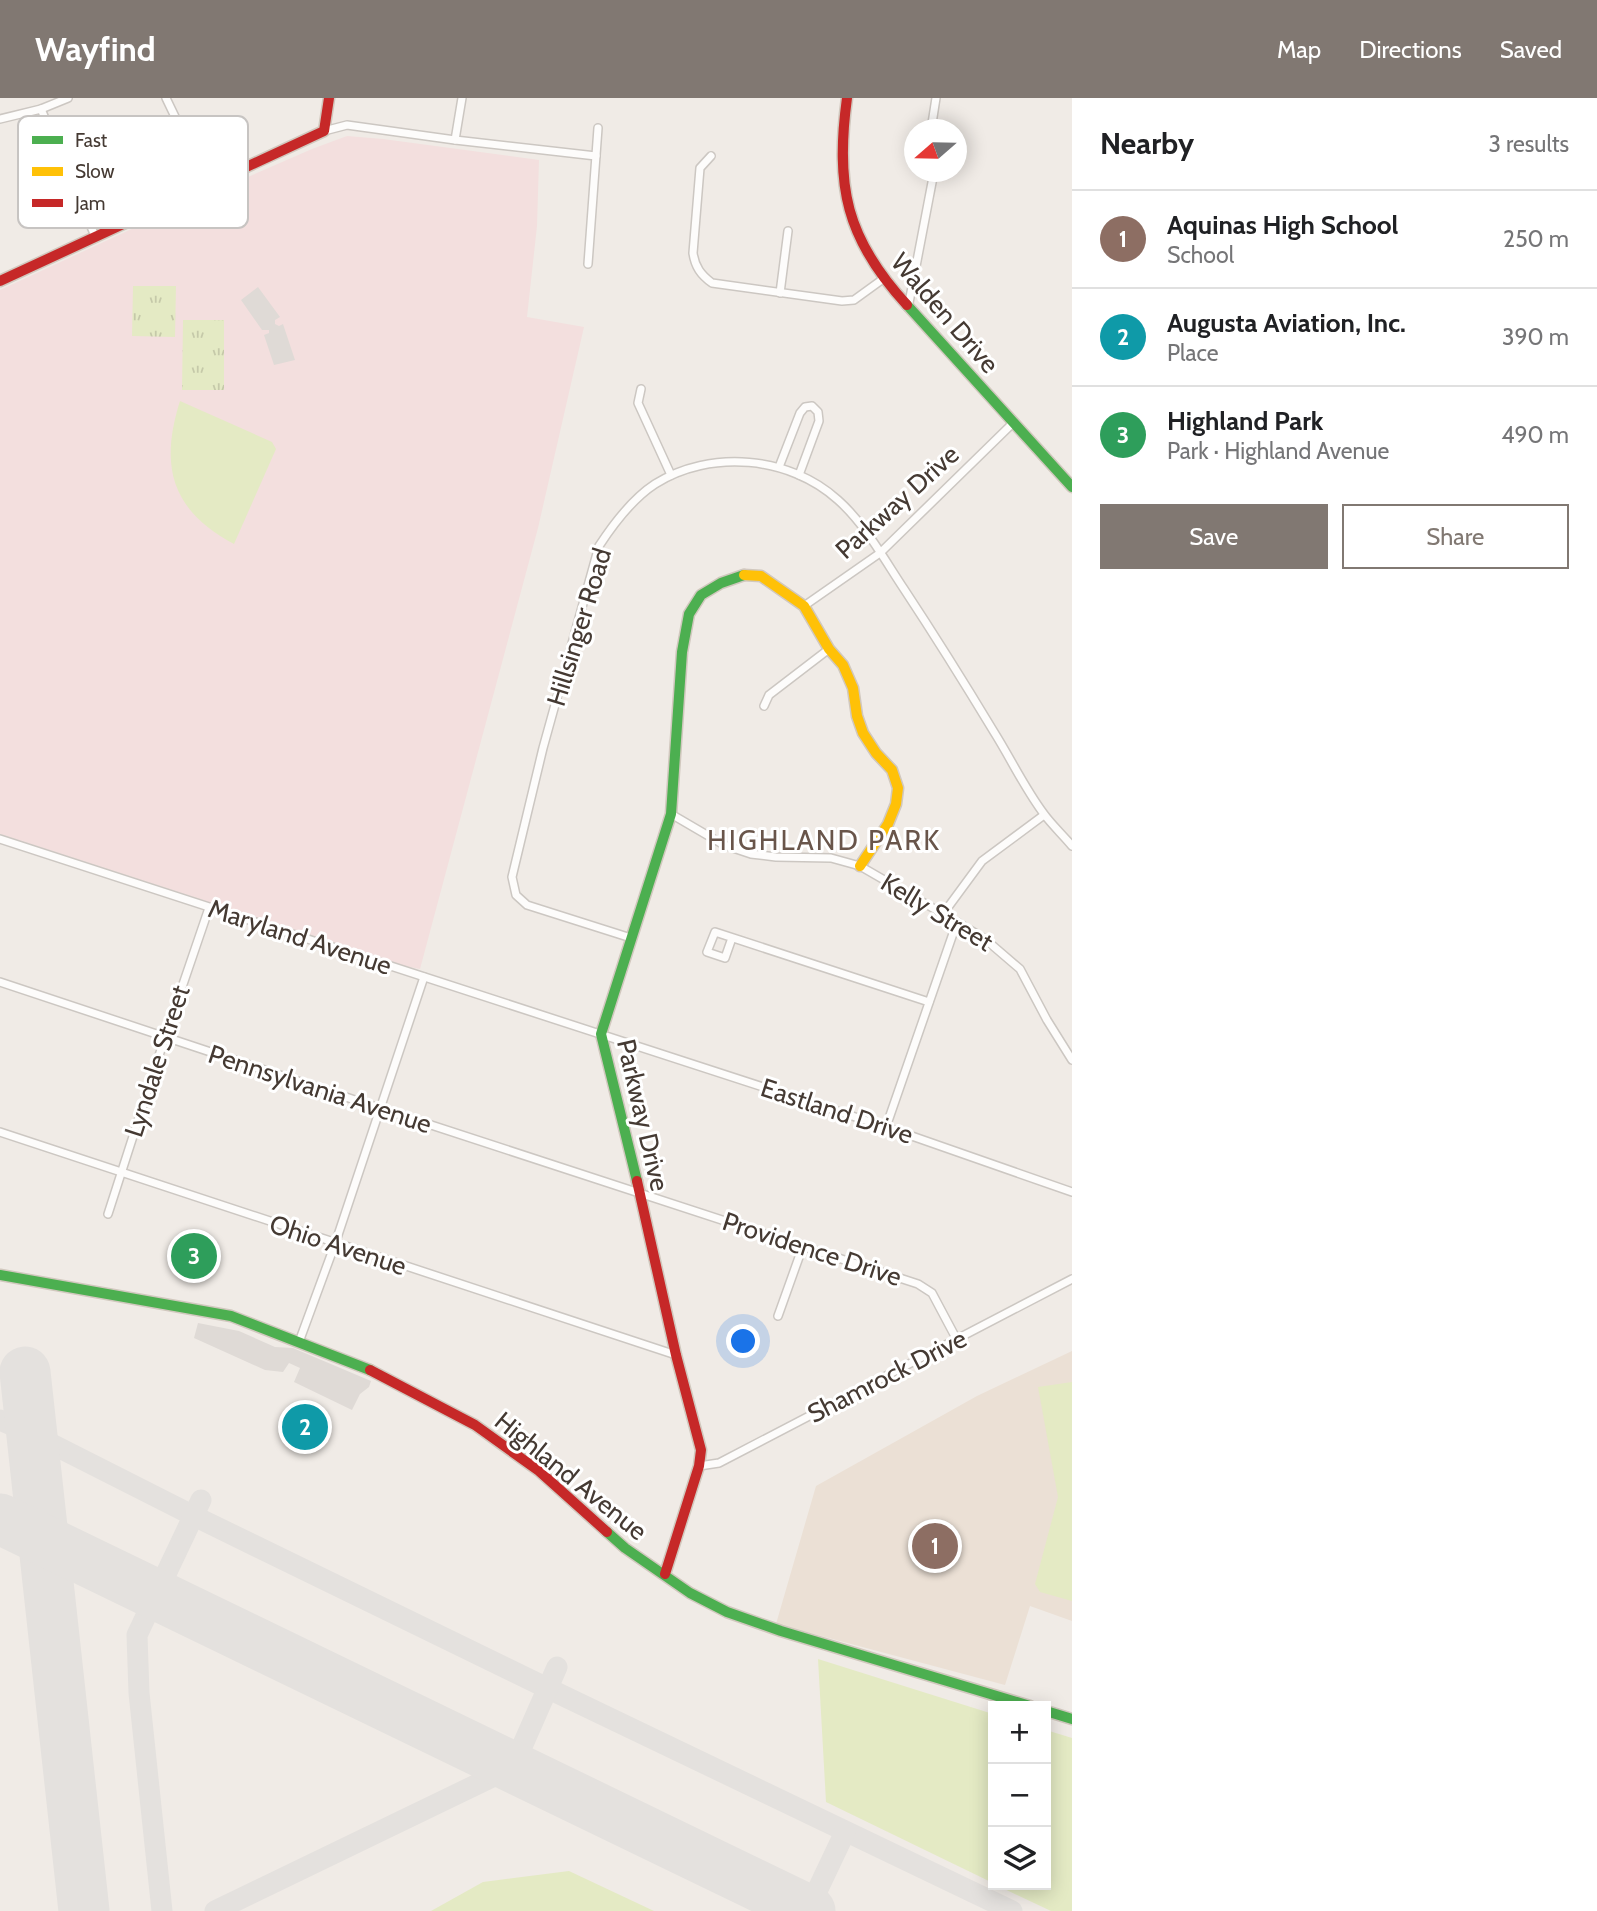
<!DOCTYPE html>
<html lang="en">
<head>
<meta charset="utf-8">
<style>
  :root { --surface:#fff; --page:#f2f2f2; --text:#202124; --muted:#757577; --line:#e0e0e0; --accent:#817872 }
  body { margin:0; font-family:Cabin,sans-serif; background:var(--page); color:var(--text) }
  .controls { position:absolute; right:21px; bottom:21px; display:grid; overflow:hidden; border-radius:0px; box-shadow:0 4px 18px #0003 }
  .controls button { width:63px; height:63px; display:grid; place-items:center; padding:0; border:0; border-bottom:2px solid var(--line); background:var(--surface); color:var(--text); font:35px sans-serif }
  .compass { position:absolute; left:904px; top:21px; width:63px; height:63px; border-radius:50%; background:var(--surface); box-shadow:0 4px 18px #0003; rotate:250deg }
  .you { position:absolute; left:744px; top:1244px; width:24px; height:24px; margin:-18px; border:5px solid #fff; border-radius:50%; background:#1a73e8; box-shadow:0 0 0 10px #1a73e833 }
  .badge { display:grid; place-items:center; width:46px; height:46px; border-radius:50%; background:var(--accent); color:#fff; font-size:23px; font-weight:700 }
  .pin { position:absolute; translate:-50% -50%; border:4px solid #fff; box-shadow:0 2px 7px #0006 }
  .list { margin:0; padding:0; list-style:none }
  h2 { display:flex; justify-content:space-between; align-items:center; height:91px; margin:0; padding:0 28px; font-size:30px }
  h2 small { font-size:23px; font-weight:400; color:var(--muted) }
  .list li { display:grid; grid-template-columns:46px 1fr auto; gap:21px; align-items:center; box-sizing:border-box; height:98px; padding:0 28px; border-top:2px solid var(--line) }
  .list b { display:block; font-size:26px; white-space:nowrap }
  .list p { margin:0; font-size:23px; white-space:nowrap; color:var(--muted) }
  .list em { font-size:23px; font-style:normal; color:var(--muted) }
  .actions { display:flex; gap:14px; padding:21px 28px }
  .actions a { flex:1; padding:16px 0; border:2px solid var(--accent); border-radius:0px; text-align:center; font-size:24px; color:var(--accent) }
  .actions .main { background:var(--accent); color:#fff }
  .icon { flex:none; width:38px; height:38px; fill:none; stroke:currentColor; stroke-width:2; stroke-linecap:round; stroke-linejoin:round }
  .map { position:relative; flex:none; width:1072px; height:1813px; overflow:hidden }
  header { display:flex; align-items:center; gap:42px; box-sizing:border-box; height:98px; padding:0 35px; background:var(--accent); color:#fff }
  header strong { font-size:33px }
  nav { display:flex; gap:38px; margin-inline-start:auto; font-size:24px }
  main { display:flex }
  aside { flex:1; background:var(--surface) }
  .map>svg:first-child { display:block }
</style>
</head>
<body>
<header>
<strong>Wayfind</strong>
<nav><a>Map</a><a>Directions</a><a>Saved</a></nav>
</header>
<main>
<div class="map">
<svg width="1072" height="1813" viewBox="0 0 1072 1813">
  <defs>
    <pattern id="park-tufts" width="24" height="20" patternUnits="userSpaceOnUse" patternTransform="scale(1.75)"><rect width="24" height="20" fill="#e4eac4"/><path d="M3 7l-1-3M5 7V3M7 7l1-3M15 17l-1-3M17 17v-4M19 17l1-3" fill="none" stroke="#c5c9a9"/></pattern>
  </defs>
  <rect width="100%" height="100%" fill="#f0ebe6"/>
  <path fill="#ebe0d5" d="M 1072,1253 L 1072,1523 L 1030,1508 L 1005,1587 L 776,1526 L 816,1388 L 977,1298 Z"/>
  <path fill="#f3dfde" d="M 347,38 L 383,41 L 539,62 L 537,128 L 527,219 L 584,229 L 538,430 L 420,871 L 404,868 L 0,736 L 0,192 L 179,109 L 312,51 Z"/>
  <g fill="#e4eac4">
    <path d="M 180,303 L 272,344 L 276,351 L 234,446 C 172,413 159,369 180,303 Z"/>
    <path d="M 1072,1284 L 1072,1503 L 1040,1494 L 1035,1486 L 1058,1399 L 1038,1289 Z"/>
    <path d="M 818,1561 L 993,1616 L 993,1785 L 826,1704 Z"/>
    <path d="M 1046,1632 L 1072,1640 L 1072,1813 L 1051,1813 L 996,1787 L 1046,1787 Z"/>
    <path d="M 569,1773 L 654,1813 L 431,1813 L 483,1784 Z"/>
  </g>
  <g fill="url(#park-tufts)">
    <path d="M 133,188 L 176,188 L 175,239 L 132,238 Z"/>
    <path d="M 183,222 L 224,222 L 224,292 L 182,292 Z"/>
  </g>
  <g fill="#dfdad6">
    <path d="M 258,189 L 280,219 L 275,222 L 275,226 L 279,228 L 283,226 L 295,262 L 274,267 L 264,237 L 269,235 L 269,232 L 262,232 L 241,202 Z"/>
    <path d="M 198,1225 L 239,1233 L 275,1249 L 293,1250 L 371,1283 L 369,1289 L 360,1296 L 352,1312 L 294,1284 L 300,1270 L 289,1265 L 283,1274 L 265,1272 L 194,1240 Z"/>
  </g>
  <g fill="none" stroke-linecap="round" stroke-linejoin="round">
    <g stroke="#e4e1de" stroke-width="21">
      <path d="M 0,1322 L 32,1336 L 194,1418 L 547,1590 L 1012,1813"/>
      <path d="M 808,1812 L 845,1734"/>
      <path d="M 162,1813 L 139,1595 L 137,1537 L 201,1402"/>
      <path d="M 215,1813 L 513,1669 L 557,1569"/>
    </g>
    <g stroke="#e4e1de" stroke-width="51">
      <path d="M 25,1274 L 84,1813"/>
      <path d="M 0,1421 L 810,1813"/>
    </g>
    <g stroke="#ccc7c2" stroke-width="10">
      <g id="street">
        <path d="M 166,0 L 178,25 L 211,121"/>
        <path d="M 41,11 L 95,138"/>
        <path d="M 0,21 L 41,11 L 68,0"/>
        <path d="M 931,32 L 936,0"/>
        <path d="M 324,33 L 347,27 L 455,42 L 462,0"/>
        <path d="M 455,42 L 596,58"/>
        <path d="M 711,58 L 700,70 L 693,155 C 695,169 701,177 712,185 L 842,203 L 854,202 L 883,181"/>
        <path d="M 588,166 L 598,30"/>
        <path d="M 780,195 L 788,133"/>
        <path d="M 908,210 L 934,74"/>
        <path d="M 641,291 L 638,305 L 671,377"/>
        <path d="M 779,369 L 800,315 L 805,309 L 812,308 L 818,314 L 819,323 L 799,377"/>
        <path d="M 804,508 L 880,455 L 1013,325"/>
        <path d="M 764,608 L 769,597 L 829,551"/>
        <path d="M 671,716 L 724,747 L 751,756 L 776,759 L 831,760 L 860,768 L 957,824 L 985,841 L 1020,871 L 1047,922 L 1072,962"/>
        <path d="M 0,741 L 886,1029 L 1072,1094"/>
        <path d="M 943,816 L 982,763 L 1044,717"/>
        <path d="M 631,840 L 527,807 L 516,797 L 512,779 L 543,650 L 599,448 C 614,425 632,401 655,386 C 710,351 790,358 838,402 C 865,426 884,461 904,491 C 935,538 965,586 994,634 C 1011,661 1025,691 1044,716 C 1052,727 1063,737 1072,748"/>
        <path d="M 732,840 L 725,860 L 707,854 L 715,834 L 929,904"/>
        <path d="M 0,884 L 379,1010 L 918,1186 L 932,1195 L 957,1242"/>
        <path d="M 886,1029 L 957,824"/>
        <path d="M 0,1034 L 676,1257"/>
        <path d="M 108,1116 L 165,939 L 209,810"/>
        <path d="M 778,1218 L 803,1148"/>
        <path d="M 299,1244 L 335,1146 L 424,879"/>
        <path d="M 699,1368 L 719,1365 L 1072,1181"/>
      </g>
    </g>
    <g stroke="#d1c8be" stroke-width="13">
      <g id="fast">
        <path d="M 907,207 L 1072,389"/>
        <path d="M 637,1083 L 601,936 L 671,716 L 682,554 L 689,516 L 701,497 L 721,485 L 744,477"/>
        <path d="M 0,1177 L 231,1218 L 370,1272"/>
        <path d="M 607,1434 L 625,1450 L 690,1495 L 727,1514 L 781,1533 L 1030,1608"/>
        <path d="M 1046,1613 L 1072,1621"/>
      </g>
    </g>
    <g stroke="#d1c8be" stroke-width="13">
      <path id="slow" d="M 744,477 L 761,478 L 804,508 L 829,551 L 843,567 L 853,590 L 857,618 L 863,635 L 876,655 L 892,672 L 898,690 L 896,706 L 888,726 L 860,768"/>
    </g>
    <g stroke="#d1c8be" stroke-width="13">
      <g id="jam">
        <path d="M 847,0 C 835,88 846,141 907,207"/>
        <path d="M 0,183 L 324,33 L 329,0"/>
        <path d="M 637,1083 L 676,1257 L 701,1352 L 699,1368 L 665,1476"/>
        <path d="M 370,1272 L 475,1327 L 539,1373 L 607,1434"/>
      </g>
    </g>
    <use href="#street" stroke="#fdfcfb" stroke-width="7"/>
    <use href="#fast" stroke="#4caf50" stroke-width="10"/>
    <use href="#slow" stroke="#ffc107" stroke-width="10"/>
    <use href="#jam" stroke="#c62828" stroke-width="10"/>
  </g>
  <g text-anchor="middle" stroke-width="6" stroke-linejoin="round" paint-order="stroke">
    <g font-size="26" fill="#453a33" stroke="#fff">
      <text transform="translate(945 215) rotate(49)" y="9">Walden Drive</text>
      <text transform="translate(897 404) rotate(-42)" y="9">Parkway Drive</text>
      <text transform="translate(579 529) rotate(-73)" y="9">Hillsinger Road</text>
      <text transform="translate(937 814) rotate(31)" y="9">Kelly Street</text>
      <text transform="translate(300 839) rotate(18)" y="9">Maryland Avenue</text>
      <text transform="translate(157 963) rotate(-72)" y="9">Lyndale Street</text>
      <text transform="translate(320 991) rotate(18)" y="9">Pennsylvania Avenue</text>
      <text transform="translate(837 1013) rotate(18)" y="9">Eastland Drive</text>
      <text transform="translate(643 1017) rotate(77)" y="9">Parkway Drive</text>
      <text transform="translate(338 1147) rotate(18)" y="9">Ohio Avenue</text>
      <text transform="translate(812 1151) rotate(18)" y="9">Providence Drive</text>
      <text transform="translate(887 1278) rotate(-27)" y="9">Shamrock Drive</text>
      <text transform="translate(571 1378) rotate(39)" y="9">Highland Avenue</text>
    </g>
    <g font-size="28" letter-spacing="2" fill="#69554a" stroke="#fff">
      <text x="824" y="752">HIGHLAND PARK</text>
    </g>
  </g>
  <rect x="18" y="18" width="230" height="112" rx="10" fill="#fff" stroke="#c7c4c2" stroke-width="2"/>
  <rect x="32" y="38" width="31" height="8" fill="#4caf50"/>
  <rect x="32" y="69" width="31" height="9" fill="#ffc107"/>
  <rect x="32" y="101" width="31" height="8" fill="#c62828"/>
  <g font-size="19" fill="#453a33">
    <text x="75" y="49">Fast</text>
    <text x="75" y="80">Slow</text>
    <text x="75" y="112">Jam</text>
  </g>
</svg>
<div class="controls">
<button>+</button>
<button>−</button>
<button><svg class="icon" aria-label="layers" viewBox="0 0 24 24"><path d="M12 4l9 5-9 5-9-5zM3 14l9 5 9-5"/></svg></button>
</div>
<svg class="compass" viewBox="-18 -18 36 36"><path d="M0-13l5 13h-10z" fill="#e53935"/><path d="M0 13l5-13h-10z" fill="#757577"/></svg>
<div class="you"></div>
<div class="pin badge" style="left:935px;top:1448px;background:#8d6e63">1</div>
<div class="pin badge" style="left:305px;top:1329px;background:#0f9aa8">2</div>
<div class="pin badge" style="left:194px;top:1158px;background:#2e9e5b">3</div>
</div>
<aside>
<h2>Nearby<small>3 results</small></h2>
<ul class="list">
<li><span class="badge" style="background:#8d6e63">1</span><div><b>Aquinas High School</b><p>School</p></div><em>250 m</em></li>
<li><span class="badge" style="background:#0f9aa8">2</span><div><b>Augusta Aviation, Inc.</b><p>Place</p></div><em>390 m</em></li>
<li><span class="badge" style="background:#2e9e5b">3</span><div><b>Highland Park</b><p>Park · Highland Avenue</p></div><em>490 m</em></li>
</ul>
<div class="actions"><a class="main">Save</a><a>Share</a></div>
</aside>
</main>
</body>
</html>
